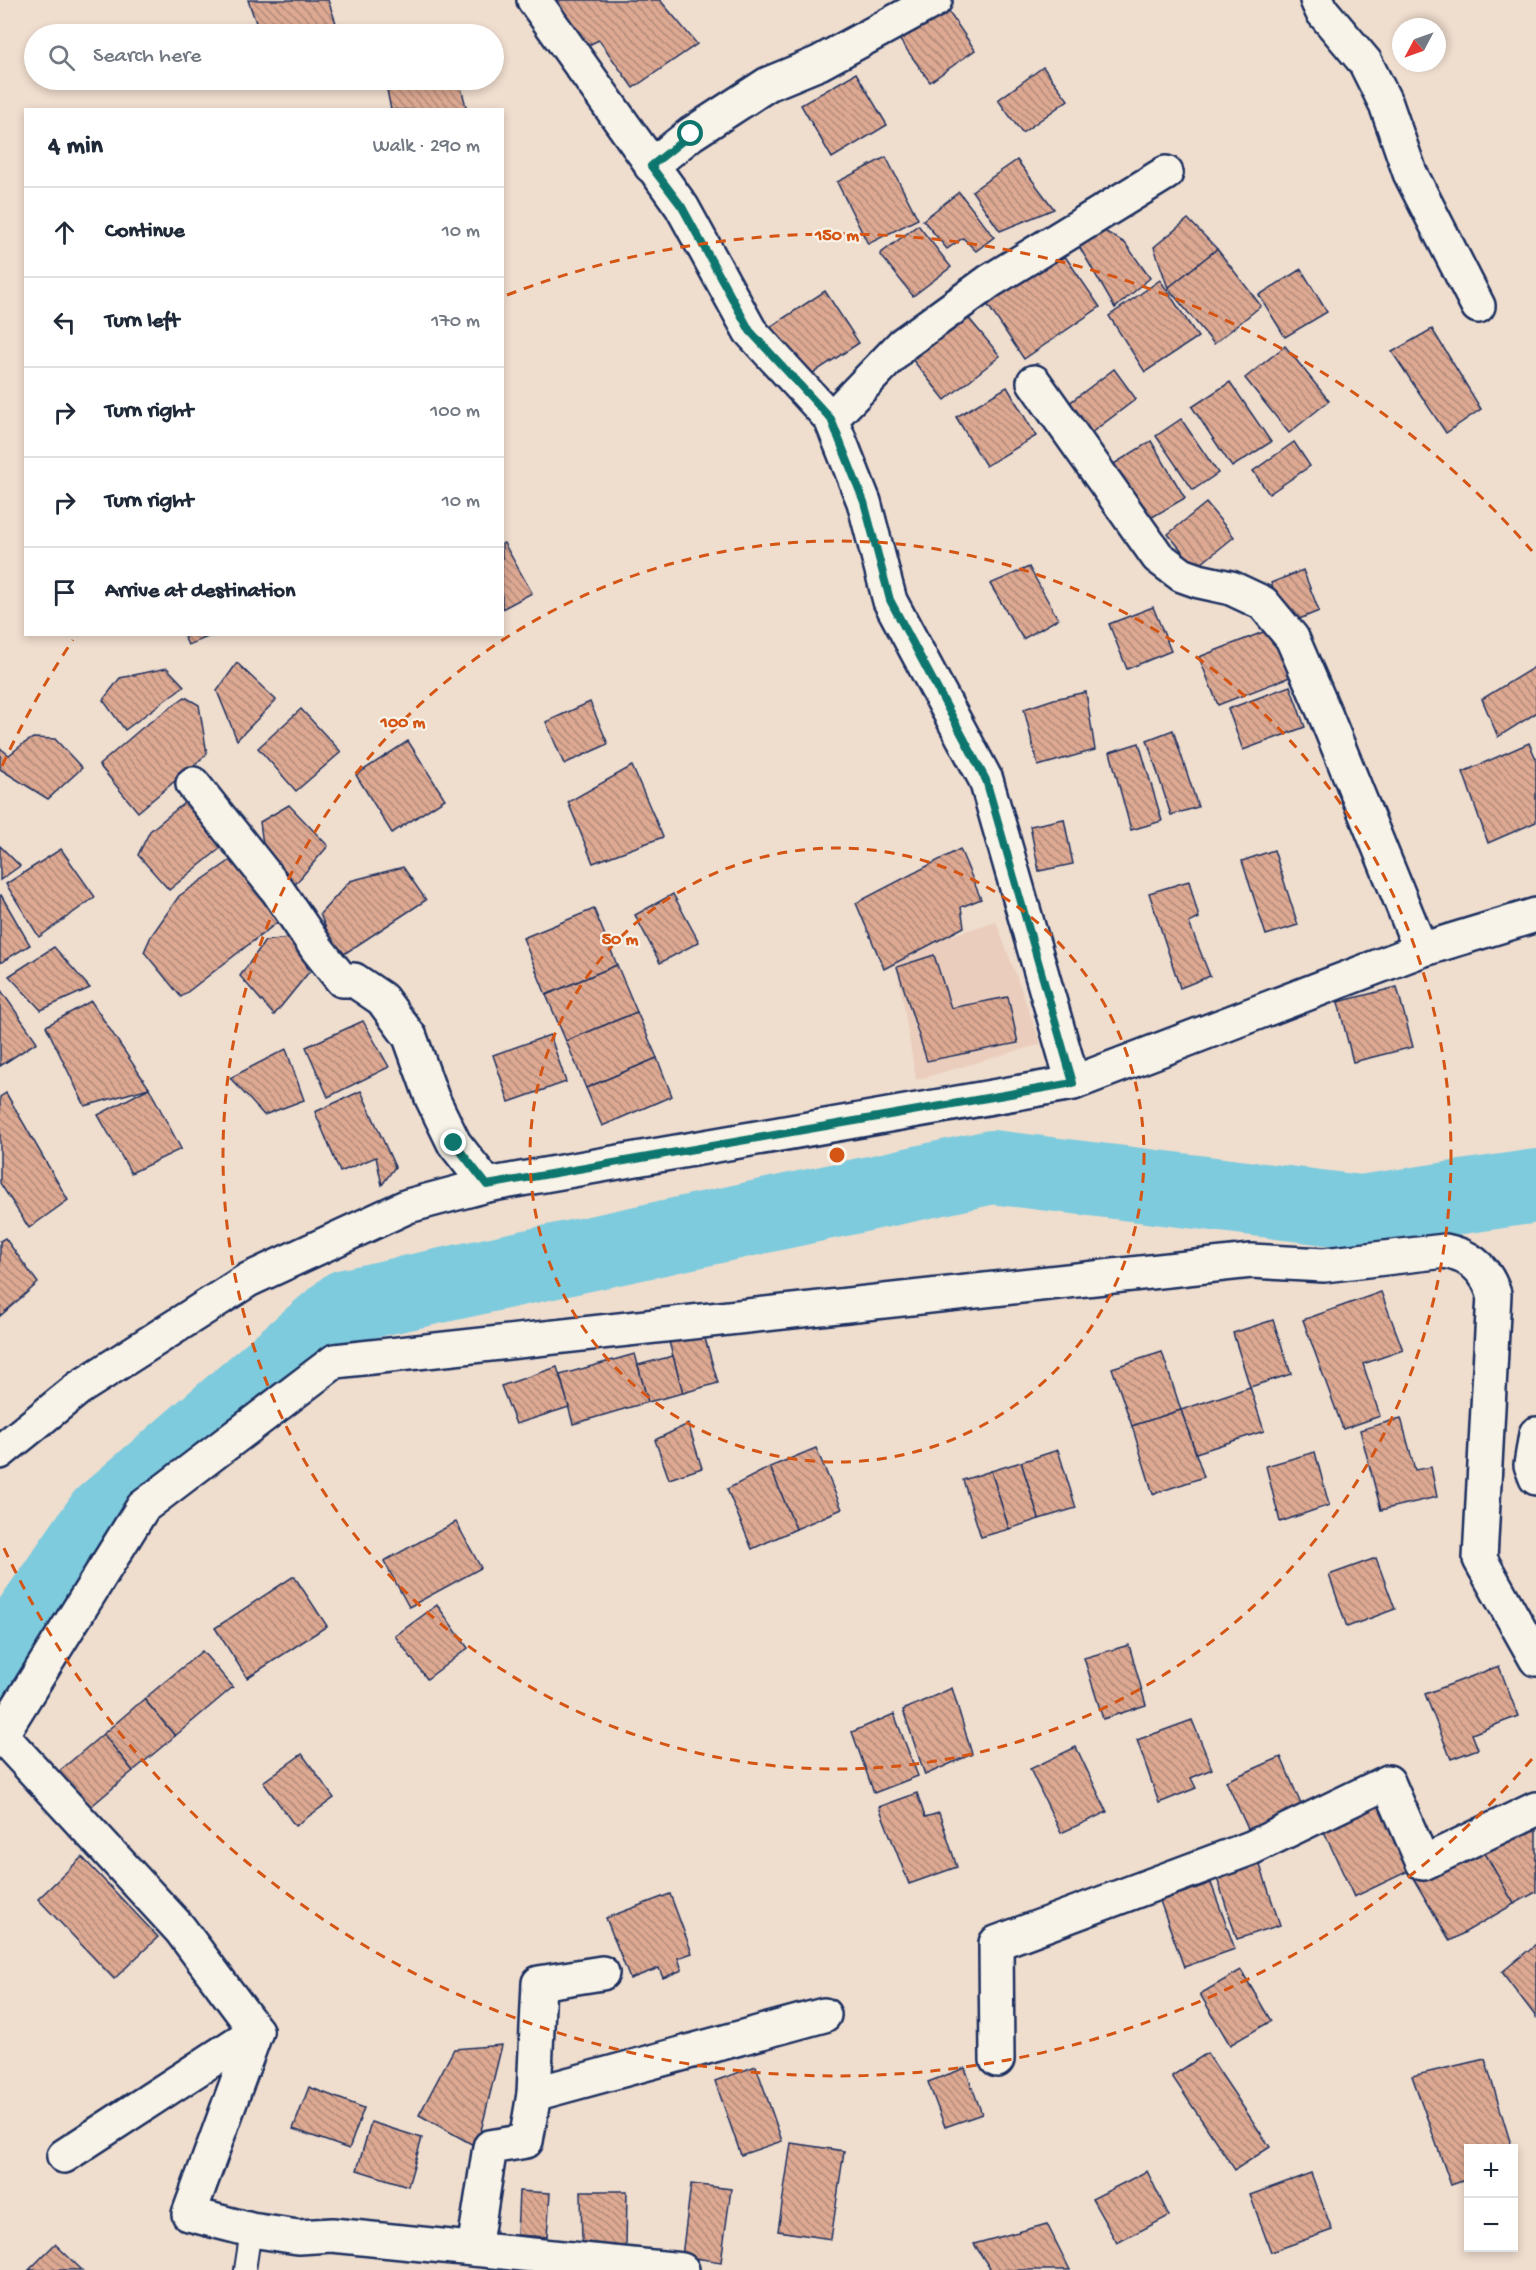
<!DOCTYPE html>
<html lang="en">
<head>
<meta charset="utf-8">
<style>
  :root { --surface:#fff; --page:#f6f6f7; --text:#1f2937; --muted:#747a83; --line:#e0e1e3 }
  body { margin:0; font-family:"Gochi Hand",sans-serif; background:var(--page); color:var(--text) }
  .controls { position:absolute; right:18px; bottom:18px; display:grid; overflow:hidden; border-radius:0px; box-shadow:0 3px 9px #0003 }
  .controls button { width:54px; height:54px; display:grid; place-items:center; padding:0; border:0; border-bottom:2px solid var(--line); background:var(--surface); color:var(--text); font:30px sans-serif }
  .compass { position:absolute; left:1392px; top:18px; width:54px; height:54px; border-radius:50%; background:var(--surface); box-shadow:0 3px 9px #0003; rotate:229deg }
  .stop { position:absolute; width:18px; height:18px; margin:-14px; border:4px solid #0f766e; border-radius:50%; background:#fff }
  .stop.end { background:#0f766e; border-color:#fff; box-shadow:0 2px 6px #0008 }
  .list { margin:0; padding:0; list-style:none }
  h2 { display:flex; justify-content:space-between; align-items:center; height:78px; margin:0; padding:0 24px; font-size:26px }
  h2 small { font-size:20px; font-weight:400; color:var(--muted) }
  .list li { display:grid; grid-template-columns:39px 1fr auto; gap:18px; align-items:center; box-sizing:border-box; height:90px; padding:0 24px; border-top:2px solid var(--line) }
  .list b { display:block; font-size:22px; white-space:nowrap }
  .list em { font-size:20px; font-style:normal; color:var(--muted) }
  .icon { flex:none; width:33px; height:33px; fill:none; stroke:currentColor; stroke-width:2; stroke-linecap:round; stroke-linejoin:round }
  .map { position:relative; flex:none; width:1536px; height:2270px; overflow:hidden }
  .search { position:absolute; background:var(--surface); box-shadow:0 3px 9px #0003; left:24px; top:24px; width:480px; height:66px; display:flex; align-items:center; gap:15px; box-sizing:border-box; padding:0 21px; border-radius:33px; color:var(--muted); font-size:22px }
  .panel { position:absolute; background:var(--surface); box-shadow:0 3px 9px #0003; left:24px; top:108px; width:480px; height:528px; border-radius:0px }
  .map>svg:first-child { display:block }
</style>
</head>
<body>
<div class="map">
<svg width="1536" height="2270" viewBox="0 0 1536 2270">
  <defs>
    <pattern id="building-back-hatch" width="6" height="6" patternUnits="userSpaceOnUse" patternTransform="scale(1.5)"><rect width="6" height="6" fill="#dda992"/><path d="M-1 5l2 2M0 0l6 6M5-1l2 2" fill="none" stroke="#b28a7a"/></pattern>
  </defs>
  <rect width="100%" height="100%" fill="#efddce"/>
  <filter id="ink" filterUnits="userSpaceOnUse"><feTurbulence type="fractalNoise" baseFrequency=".0167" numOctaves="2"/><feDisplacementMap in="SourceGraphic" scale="12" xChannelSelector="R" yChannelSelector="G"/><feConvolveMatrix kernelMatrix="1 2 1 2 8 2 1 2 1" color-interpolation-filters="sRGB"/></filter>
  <g filter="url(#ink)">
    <path fill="#eacdbc" d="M 996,921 L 1041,1044 L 916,1080 L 895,954 Z"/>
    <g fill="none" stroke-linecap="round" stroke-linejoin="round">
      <path stroke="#7ecbdd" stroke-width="74" d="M 0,1663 L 103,1515 L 346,1306 L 992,1167 L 1360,1212 L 1536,1186"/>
    </g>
    <g fill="url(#building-back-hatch)" stroke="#1b2f5e" stroke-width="1.5">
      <path d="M 248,0 L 328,0 L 336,23 L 304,34 L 260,34 Z"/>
      <path d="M 556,0 L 660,0 L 697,44 L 633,88 L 599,40 L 578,50 L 552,2 Z"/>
      <path d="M 944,5 L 975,50 L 930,82 L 899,39 Z"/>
      <path d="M 176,28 L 178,34 L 126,34 Z"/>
      <path d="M 1043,67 L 1068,100 L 1022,133 L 998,100 Z"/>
      <path d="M 856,73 L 887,125 L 832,158 L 801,105 Z"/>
      <path d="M 100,80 L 122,80 L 101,83 Z"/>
      <path d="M 385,80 L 459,80 L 467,110 L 391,110 Z"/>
      <path d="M 886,157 L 918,219 L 868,244 L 837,182 Z"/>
      <path d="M 1017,160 L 1054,209 L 1000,231 L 972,191 Z"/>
      <path d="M 959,192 L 994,237 L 976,251 L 963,238 L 947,249 L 923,220 Z"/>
      <path d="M 1188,219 L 1217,249 L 1168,288 L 1154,247 Z"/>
      <path d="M 1089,222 L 1125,243 L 1150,278 L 1115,308 L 1076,241 Z"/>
      <path d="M 918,225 L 951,267 L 913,296 L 880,254 Z"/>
      <path d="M 1217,249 L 1261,306 L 1214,344 L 1168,288 Z"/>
      <path d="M 1062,252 L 1100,307 L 1024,359 L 987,304 Z"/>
      <path d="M 1301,269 L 1327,312 L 1285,337 L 1259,295 Z"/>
      <path d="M 1160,280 L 1198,337 L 1145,372 L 1109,316 Z"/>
      <path d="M 825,291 L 859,343 L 801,381 L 767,329 Z"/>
      <path d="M 962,310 L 1000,356 L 945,400 L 908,354 Z"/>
      <path d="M 1432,329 L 1481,409 L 1446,433 L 1392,352 Z"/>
      <path d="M 1285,346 L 1329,401 L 1289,433 L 1245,378 Z"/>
      <path d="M 1114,369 L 1136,399 L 1091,433 L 1068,404 Z"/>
      <path d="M 1230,382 L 1271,442 L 1232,467 L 1192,407 Z"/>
      <path d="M 1007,387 L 1036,436 L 986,466 L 956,417 Z"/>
      <path d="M 1181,419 L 1218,473 L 1193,490 L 1156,436 Z"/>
      <path d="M 1151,441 L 1185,498 L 1142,523 L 1104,470 Z"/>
      <path d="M 1294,442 L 1310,466 L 1269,494 L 1253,471 Z"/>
      <path d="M 1206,503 L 1234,537 L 1196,568 L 1168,534 Z"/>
      <path d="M 504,543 L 532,593 L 502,609 L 502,544 Z"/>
      <path d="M 1029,567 L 1058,619 L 1023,639 L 990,584 Z"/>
      <path d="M 1303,570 L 1319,611 L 1287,624 L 1271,583 Z"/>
      <path d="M 1153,607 L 1171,651 L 1127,669 L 1109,624 Z"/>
      <path d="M 1276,627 L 1295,675 L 1218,705 L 1199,657 Z"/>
      <path d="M 183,634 L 215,634 L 188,645 Z"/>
      <path d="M 237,663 L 276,700 L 237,740 L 217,691 Z"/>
      <path d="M 1536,666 L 1536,713 L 1498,737 L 1482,699 Z"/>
      <path d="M 167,668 L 184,686 L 125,730 L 103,700 L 120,678 Z"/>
      <path d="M 1290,686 L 1305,727 L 1243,750 L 1228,709 Z"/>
      <path d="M 1086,692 L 1095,750 L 1038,766 L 1024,709 L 1054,699 Z"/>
      <path d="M 185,697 L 199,705 L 207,754 L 138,812 L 99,765 L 142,728 Z"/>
      <path d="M 590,702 L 608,744 L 564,764 L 546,722 Z"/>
      <path d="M 301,709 L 341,752 L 296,791 L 258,748 Z"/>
      <path d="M 1173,730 L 1198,807 L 1171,815 L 1147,740 Z"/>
      <path d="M 33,738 L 55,739 L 82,768 L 48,799 L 0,769 L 0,748 L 9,755 L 23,744 Z"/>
      <path d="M 408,741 L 445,799 L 392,833 L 356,775 Z"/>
      <path d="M 1139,743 L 1162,821 L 1131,830 L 1110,752 Z"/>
      <path d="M 1529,743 L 1536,759 L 1536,822 L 1488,843 L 1463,772 Z"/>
      <path d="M 632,766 L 663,837 L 593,863 L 568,802 Z"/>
      <path d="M 189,799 L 227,843 L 169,890 L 138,855 L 150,831 Z"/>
      <path d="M 289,805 L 328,846 L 291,889 L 265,860 L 260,822 Z"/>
      <path d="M 1064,819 L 1073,864 L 1039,871 L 1030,826 Z"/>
      <path d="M 0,846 L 20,866 L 0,880 Z"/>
      <path d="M 61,849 L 95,897 L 39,937 L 6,884 Z"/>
      <path d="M 960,849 L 981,899 L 961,907 L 964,927 L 884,969 L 856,903 Z"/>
      <path d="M 1274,850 L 1298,925 L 1266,935 L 1242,861 Z"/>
      <path d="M 231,860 L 279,921 L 181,997 L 144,952 L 151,936 L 179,896 Z"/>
      <path d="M 403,867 L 426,900 L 344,954 L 331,940 L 320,914 L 350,881 Z"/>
      <path d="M 1189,881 L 1199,918 L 1189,923 L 1210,976 L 1180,988 L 1149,893 Z"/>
      <path d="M 673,894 L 699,942 L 660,963 L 635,915 Z"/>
      <path d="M 1,895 L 30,945 L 0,963 L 0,896 Z"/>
      <path d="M 594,909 L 617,965 L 546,995 L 523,938 Z"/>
      <path d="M 295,937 L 309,972 L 274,1015 L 240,976 L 265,941 Z"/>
      <path d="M 54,947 L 90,988 L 41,1010 L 9,976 Z"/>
      <path d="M 934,955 L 951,1008 L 1008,997 L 1018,1043 L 927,1061 L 897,967 Z"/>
      <path d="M 617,965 L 637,1012 L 566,1041 L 546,995 Z"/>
      <path d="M 1397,987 L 1413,1047 L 1353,1062 L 1338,1002 Z"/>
      <path d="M 0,989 L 37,1042 L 0,1066 Z"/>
      <path d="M 91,1001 L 149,1088 L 85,1106 L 46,1026 Z"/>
      <path d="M 637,1012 L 657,1058 L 586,1088 L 566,1041 Z"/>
      <path d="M 363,1021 L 389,1067 L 328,1097 L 306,1047 Z"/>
      <path d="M 550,1035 L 566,1082 L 509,1102 L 493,1055 Z"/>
      <path d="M 286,1049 L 304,1100 L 264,1115 L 230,1078 Z"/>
      <path d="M 657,1058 L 672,1096 L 602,1126 L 586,1088 Z"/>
      <path d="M 149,1088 L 181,1149 L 131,1173 L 98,1115 Z"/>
      <path d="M 361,1091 L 395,1167 L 382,1185 L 376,1157 L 340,1172 L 315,1112 Z"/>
      <path d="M 6,1093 L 68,1200 L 29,1228 L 0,1183 L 0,1097 Z"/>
      <path d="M 5,1238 L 38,1283 L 0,1316 L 0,1241 Z"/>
      <path d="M 1381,1292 L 1403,1350 L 1363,1364 L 1380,1416 L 1343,1429 L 1303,1320 Z"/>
      <path d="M 1273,1320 L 1291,1374 L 1250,1387 L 1233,1333 Z"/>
      <path d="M 702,1328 L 718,1383 L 683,1393 L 668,1338 Z"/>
      <path d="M 1162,1352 L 1181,1410 L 1132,1426 L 1112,1368 Z"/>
      <path d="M 635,1354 L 648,1402 L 573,1424 L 560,1375 Z"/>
      <path d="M 673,1356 L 683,1393 L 648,1402 L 638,1365 Z"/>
      <path d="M 557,1367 L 569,1407 L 516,1424 L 501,1386 Z"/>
      <path d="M 1250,1387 L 1264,1431 L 1196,1453 L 1181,1410 Z"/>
      <path d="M 1181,1410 L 1204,1477 L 1153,1494 L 1132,1426 Z"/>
      <path d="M 1401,1418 L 1415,1470 L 1431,1467 L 1437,1497 L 1381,1510 L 1360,1430 Z"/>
      <path d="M 688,1424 L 702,1468 L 669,1479 L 655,1440 Z"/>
      <path d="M 816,1448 L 842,1509 L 796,1529 L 770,1467 Z"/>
      <path d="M 1058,1450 L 1076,1508 L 1039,1519 L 1021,1462 Z"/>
      <path d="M 1315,1452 L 1329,1505 L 1280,1522 L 1266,1466 Z"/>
      <path d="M 1021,1462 L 1039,1519 L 1009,1529 L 991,1471 Z"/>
      <path d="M 770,1467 L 796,1529 L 752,1549 L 727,1489 Z"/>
      <path d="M 991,1471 L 1009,1529 L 981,1537 L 963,1480 Z"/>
      <path d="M 456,1522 L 481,1568 L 409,1607 L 384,1561 Z"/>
      <path d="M 1376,1558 L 1395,1609 L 1347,1627 L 1329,1575 Z"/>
      <path d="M 294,1576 L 327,1626 L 247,1678 L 215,1628 Z"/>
      <path d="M 437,1605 L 468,1648 L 427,1679 L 395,1636 Z"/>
      <path d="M 1129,1645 L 1146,1705 L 1103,1719 L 1084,1658 Z"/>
      <path d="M 202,1651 L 233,1687 L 175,1736 L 144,1699 Z"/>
      <path d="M 1499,1666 L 1518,1716 L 1472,1734 L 1478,1749 L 1451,1759 L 1425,1694 Z"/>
      <path d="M 952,1688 L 972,1754 L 925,1775 L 903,1710 Z"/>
      <path d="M 144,1699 L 175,1736 L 133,1771 L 103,1734 Z"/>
      <path d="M 894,1714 L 918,1776 L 874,1793 L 852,1732 Z"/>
      <path d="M 1192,1720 L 1212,1769 L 1191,1778 L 1196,1788 L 1159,1803 L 1137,1740 Z"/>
      <path d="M 103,1734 L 133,1771 L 88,1809 L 57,1773 Z"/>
      <path d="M 1076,1747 L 1107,1812 L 1061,1833 L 1030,1769 Z"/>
      <path d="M 302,1754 L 334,1798 L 295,1826 L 263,1782 Z"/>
      <path d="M 1281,1757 L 1303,1809 L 1249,1831 L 1226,1781 Z"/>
      <path d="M 917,1793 L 925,1817 L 939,1813 L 957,1867 L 909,1884 L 879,1807 Z"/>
      <path d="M 1386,1797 L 1419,1866 L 1354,1897 L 1321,1825 Z"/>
      <path d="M 1536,1825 L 1536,1892 L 1514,1904 L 1484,1852 Z"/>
      <path d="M 1479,1843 L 1514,1904 L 1450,1941 L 1413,1878 Z"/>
      <path d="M 82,1857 L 158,1937 L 114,1979 L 38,1899 Z"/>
      <path d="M 1259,1862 L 1280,1925 L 1237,1939 L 1216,1875 Z"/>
      <path d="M 1211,1883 L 1235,1949 L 1184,1967 L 1160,1901 Z"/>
      <path d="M 670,1894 L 692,1953 L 678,1958 L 682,1970 L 663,1978 L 659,1968 L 630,1979 L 606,1918 Z"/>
      <path d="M 1536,1944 L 1536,2017 L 1502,1972 Z"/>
      <path d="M 1241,1970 L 1271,2021 L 1230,2045 L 1200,1994 Z"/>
      <path d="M 502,2045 L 477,2147 L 419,2115 L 454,2049 Z"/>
      <path d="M 1207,2053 L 1270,2147 L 1235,2170 L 1172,2076 Z"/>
      <path d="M 1485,2059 L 1512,2148 L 1468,2148 L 1468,2179 L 1451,2185 L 1412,2076 Z"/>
      <path d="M 756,2066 L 782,2141 L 741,2155 L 715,2081 Z"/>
      <path d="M 965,2068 L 982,2114 L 945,2127 L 928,2082 Z"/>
      <path d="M 309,2087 L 364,2108 L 349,2149 L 293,2129 Z"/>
      <path d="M 371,2122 L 422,2138 L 408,2186 L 357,2170 Z"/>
      <path d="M 791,2143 L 844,2151 L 831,2239 L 778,2231 Z"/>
      <path d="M 1147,2171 L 1169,2216 L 1117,2243 L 1092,2199 Z"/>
      <path d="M 1311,2173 L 1332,2230 L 1271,2252 L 1250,2195 Z"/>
      <path d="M 691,2184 L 731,2189 L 721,2262 L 682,2256 Z"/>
      <path d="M 519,2191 L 550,2193 L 547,2237 L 517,2235 Z"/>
      <path d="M 581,2191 L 627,2191 L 626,2246 L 582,2245 Z"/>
      <path d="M 1047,2224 L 1070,2270 L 991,2270 L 974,2244 Z"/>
      <path d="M 55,2244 L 82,2270 L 29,2270 Z"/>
    </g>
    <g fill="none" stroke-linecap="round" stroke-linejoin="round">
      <g stroke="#1b2f5e" stroke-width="24">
        <path id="lane" d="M 245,2270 L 251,2230"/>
      </g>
      <g stroke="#1b2f5e" stroke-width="38">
        <g id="street">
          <path d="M 534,0 L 682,207 L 750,331 L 831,419 L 864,502 L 890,601 L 986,780 L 1073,1083"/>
          <path d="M 1317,0 L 1322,11 L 1365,62 L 1386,104 L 1410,173 L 1478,306"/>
          <path d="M 651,166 L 691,134 L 768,84 L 819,63 L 935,0"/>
          <path d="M 1034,382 L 1158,557 L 1182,575 L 1199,581 L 1231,588 L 1263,603 L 1292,638 L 1325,714 L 1421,950"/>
          <path d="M 831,419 L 903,344 L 990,281 L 1166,173"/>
          <path d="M 193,784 L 278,891 L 318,950 L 342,980 L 354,980 L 382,999 L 410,1037 L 432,1098 L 454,1143 L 487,1185"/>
          <path d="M 1536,1434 L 1531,1465 L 1536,1478"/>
          <path d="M 256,2031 L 189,2214 L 251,2230 L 298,2237 L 332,2235 L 682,2270"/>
          <path d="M 997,2060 L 996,1943 L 1251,1848 L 1388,1782 L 1423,1863 L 1536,1809"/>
          <path d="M 534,2094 L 824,2015"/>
          <path d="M 64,2156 L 256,2031 L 180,1929 L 1,1735 L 143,1507 L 335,1361 L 1251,1261 L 1324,1265 L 1445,1251 C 1471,1256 1486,1269 1494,1294 L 1480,1559 L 1536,1659"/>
          <path d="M 474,2249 L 490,2147 L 526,2141 L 534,2094 L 539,1983 L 602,1973"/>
        </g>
      </g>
      <g stroke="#1b2f5e" stroke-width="38">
        <path id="secondary" d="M 0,1452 L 79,1388 L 248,1280 L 408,1206 L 487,1185 L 1073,1083 L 1421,950 L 1536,915"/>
      </g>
      <use href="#lane" stroke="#f7f3e8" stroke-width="20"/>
      <use href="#street" stroke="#f7f3e8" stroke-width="33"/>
      <use href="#secondary" stroke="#f7f3e8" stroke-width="33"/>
    </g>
  </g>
  <g fill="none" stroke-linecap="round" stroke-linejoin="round" filter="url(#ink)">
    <path stroke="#0f766e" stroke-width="8" d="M 454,1143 L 487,1185 L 1073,1083 L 986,780 L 890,600 L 864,502 L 831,419 L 750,331 L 682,207 L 651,166 L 691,134"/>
  </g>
  <g fill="none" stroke="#d45514" stroke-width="3" stroke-dasharray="10 8">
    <circle cx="837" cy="1155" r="307"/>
    <circle cx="837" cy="1155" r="614"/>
    <path d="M1532 1759A921 921 0 0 1 2 1544M2 766A921 921 0 0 1 73 640M507 295A921 921 0 0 1 1532 551"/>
  </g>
  <circle cx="837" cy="1155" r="9" fill="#d45514" stroke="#f7f3e8" stroke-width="3"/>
  <g font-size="18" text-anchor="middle" font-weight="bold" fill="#d45514" stroke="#f7f3e8" stroke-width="4.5" stroke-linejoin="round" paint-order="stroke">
    <text x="837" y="240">150 m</text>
    <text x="403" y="727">100 m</text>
    <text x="620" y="944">50 m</text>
  </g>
</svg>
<div class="controls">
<button>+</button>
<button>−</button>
</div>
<svg class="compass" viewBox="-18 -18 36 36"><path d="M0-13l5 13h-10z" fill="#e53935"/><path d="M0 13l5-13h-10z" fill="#747a83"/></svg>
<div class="stop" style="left:691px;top:134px"></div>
<div class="stop end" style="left:454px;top:1143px"></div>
<div class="search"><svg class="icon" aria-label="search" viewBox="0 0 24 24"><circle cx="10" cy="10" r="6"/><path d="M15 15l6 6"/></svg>Search here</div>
<section class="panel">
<h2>4 min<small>Walk · 290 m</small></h2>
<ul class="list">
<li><svg class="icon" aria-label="ahead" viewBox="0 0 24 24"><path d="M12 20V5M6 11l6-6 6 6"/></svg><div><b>Continue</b></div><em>10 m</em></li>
<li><svg class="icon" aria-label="left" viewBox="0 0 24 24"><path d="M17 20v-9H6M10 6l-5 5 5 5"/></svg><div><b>Turn left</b></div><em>170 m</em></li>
<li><svg class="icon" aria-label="right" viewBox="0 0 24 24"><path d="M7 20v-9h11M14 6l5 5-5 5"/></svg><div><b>Turn right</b></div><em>100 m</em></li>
<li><svg class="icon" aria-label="right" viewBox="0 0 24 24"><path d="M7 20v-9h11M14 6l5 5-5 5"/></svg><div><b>Turn right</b></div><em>10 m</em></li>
<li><svg class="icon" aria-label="arrive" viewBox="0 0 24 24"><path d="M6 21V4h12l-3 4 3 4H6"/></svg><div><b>Arrive at destination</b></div></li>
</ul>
</section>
</div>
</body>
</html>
